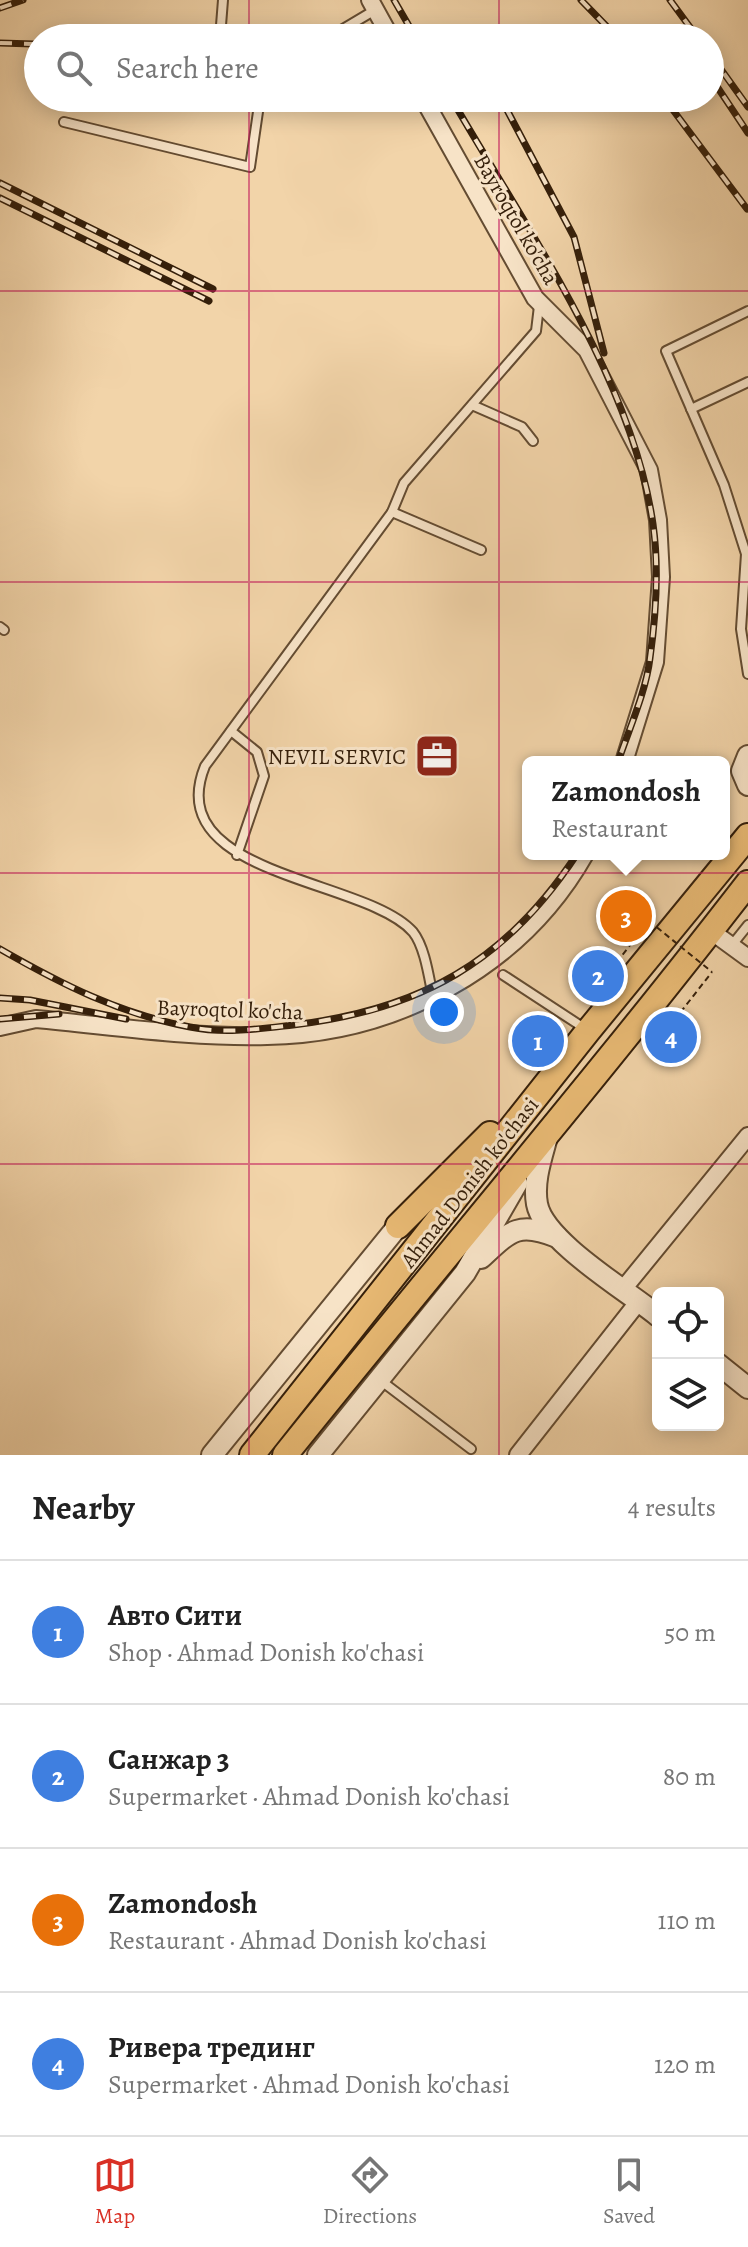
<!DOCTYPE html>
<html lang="en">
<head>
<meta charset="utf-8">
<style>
  :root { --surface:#fff; --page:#f6f6f6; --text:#222; --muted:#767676; --line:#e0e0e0; --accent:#d93025 }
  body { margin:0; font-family:Alegreya,serif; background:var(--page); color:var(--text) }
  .controls { position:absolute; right:24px; bottom:24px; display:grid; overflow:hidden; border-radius:12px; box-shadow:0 4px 20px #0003 }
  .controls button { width:72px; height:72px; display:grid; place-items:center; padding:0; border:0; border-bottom:2px solid var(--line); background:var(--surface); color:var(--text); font:40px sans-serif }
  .you { position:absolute; left:444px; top:1012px; width:28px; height:28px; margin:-20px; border:6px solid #fff; border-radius:50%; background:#1a73e8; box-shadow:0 0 0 12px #1a73e833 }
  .badge { display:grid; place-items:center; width:52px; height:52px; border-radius:50%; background:var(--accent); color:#fff; font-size:26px; font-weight:700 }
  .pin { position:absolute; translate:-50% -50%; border:4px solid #fff; box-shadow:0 2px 8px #0006 }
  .popup { position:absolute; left:522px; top:756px; width:208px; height:104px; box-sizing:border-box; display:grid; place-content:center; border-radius:12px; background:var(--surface); filter:drop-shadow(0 2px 6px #0005); font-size:26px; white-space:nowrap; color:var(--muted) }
  .popup b { font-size:30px; color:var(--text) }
  .popup::after { content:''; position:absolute; left:50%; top:100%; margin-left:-16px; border:16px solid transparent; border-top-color:var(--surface) }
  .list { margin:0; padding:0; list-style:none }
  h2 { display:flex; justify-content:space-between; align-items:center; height:104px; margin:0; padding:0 32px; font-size:34px }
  h2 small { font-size:26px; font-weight:400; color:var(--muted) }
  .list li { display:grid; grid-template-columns:52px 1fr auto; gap:24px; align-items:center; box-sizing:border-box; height:144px; padding:0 32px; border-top:2px solid var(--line) }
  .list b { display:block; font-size:30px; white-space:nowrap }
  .list p { margin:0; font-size:26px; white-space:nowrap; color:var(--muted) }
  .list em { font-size:26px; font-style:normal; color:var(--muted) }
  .icon { flex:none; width:44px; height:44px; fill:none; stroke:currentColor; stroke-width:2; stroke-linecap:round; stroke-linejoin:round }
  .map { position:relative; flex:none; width:748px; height:1455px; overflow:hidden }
  .search { position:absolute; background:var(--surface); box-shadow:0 4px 20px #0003; left:24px; right:24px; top:24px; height:88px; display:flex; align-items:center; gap:20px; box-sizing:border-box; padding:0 28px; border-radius:44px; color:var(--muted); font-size:30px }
  .sheet { height:680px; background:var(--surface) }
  nav { display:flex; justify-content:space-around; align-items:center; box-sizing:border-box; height:112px; border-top:2px solid var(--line); background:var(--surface); font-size:22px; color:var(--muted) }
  nav a { display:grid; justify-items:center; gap:4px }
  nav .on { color:var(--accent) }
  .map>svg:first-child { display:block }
</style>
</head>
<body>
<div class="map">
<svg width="748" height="1455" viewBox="0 0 748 1455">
  <rect width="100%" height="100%" fill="#f2d4a9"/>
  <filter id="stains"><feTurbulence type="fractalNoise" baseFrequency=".0025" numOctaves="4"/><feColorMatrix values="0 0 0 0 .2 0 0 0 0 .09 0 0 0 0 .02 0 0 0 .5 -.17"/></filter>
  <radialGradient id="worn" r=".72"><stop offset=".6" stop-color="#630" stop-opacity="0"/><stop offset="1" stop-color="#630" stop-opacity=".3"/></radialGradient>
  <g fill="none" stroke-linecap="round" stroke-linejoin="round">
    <g stroke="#644c32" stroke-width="12">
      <g id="service">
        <path d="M 220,38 L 223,0"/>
        <path d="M 328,38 L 375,10"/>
        <path d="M 64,122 L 250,167 L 260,98"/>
        <path d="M 748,311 L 666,351 L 724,485 L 746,554 L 741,629 L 748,674"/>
        <path d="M 472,405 L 522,427 L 533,441"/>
        <path d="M 691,409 L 748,382"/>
        <path d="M 392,512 L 481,550"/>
        <path d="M 0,627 L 4,630"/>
        <path d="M 231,731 L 257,752 L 264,776 L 237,855"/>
        <path d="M 732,945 L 748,925"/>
        <path d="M 503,975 L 584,1028"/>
        <path d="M 433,997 C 429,978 425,947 413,932 C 366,878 160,877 205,766 L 392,512 L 404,483 L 536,331 L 539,306"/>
        <path d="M 380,1380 L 471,1449"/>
      </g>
    </g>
    <g stroke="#644c32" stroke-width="20">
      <g id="minor">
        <path d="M 370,0 L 391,38"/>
        <path d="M 423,98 L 535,298 L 587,350 L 649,470 L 658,520 L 661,577 L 655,662 L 624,762"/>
        <path d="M 711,931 L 748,958"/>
        <path d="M 0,1027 L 36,1019 C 113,1026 191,1038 267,1036 C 397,1034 521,967 585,854"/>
        <path d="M 624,1288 L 748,1136"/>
        <path d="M 518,1455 L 639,1301"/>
      </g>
    </g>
    <g stroke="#644c32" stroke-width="24">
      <g id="tertiary">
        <path d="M 748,756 L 742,771 L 748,785"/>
        <path d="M 547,1137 C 541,1159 533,1182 537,1204 C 544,1242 628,1291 658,1316"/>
        <path d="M 481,1258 C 510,1231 518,1221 557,1237"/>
        <path d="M 718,1364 L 748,1388"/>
        <path d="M 212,1455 L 398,1226"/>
        <path d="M 318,1455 L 465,1273 L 517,1183"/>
      </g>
    </g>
    <g stroke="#351f0a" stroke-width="28">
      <g id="primary">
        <path d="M 398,1226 L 490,1134"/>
        <path d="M 252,1455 L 588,1031 L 748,836"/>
        <path d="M 285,1455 C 438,1264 598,1077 748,883"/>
      </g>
    </g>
    <g stroke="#351f0a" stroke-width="2" stroke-dasharray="6 4" stroke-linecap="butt">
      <path d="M 616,970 L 613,967 L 649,921"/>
      <path d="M 654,1030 L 662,1036 L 712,972"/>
    </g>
    <use href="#service" stroke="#f7e3c7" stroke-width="8"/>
    <use href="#minor" stroke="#f7e3c7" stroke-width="16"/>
    <use href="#tertiary" stroke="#f7e3c7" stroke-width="20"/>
    <use href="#primary" stroke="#e9ba74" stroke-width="24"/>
    <g stroke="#351f0a" stroke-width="7">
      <g id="rail">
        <path d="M 394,0 L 416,38"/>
        <path d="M 581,0 L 618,38"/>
        <path d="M 670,0 L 698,38"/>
        <path d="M 0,8 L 23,0"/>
        <path d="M 0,43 L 33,44"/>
        <path d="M 710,54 L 748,107"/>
        <path d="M 710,76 L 748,133"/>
        <path d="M 451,98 C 524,225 632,377 653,524 C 659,566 656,615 650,658 C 646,692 629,729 618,762"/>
        <path d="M 664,98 L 747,209"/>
        <path d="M 507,110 L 574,237 L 604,353"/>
        <path d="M 0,183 L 213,289"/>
        <path d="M 0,198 L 209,301"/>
        <path d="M 0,949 C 61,984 120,1014 190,1027 C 225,1034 258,1029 293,1025 C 420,1010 506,962 577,854"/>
        <path d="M 0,998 L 30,1000 L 126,1019"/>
        <path d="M 0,1019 L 59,1014"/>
      </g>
    </g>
    <use href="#rail" stroke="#f7e3c7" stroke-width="4" stroke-dasharray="12" stroke-linecap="butt"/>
    <path stroke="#351f0a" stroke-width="2" stroke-dasharray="6 4" stroke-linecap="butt" d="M 649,921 L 712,972"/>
  </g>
  <path fill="none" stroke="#c2185b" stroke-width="2" stroke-opacity="0.55" d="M 249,0 L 249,38M 499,0 L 499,38M 249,98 L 249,1455M 499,98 L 499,1455M 0,291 L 748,291M 0,582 L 748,582M 0,873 L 748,873M 0,1164 L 748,1164"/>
  <defs>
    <g id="office-square" transform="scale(2.3)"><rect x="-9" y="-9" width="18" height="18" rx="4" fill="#8f2418" stroke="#f7e3c7"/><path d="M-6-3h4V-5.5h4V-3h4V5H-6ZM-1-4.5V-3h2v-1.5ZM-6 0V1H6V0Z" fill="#fff"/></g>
  </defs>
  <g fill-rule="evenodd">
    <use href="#office-square" x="437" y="756"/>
  </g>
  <g text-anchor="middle" stroke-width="6" stroke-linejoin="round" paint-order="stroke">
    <g font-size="22" fill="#351f0a" stroke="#f7e3c7">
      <text transform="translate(517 219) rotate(60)" y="8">Bayroqtol ko'cha</text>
      <text transform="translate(230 1009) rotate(2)" y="8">Bayroqtol ko'cha</text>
      <text transform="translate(469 1182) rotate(-52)" y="8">Ahmad Donish ko'chasi</text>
    </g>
    <g font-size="22" fill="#351f0a" stroke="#f7e3c7" text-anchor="end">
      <text x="406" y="764">NEVIL SERVIC</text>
    </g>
  </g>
  <rect width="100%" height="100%" filter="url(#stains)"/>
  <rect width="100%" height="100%" fill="url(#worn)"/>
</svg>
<div class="controls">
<button><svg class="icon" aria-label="locate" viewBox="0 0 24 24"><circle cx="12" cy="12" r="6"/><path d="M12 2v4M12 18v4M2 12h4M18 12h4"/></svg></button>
<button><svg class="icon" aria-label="layers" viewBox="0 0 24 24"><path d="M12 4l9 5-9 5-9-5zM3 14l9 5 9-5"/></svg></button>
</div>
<div class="you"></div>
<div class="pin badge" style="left:538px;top:1041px;background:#3f7fe0">1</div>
<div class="pin badge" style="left:598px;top:976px;background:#3f7fe0">2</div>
<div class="pin badge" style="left:626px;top:916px;background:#e8710a">3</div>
<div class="popup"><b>Zamondosh</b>Restaurant</div>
<div class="pin badge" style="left:671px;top:1037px;background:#3f7fe0">4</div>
<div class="search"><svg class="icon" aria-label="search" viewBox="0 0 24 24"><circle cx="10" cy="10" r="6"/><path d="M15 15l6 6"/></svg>Search here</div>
</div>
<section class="sheet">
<h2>Nearby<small>4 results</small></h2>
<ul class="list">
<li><span class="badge" style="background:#3f7fe0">1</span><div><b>Авто Сити</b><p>Shop · Ahmad Donish ko'chasi</p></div><em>50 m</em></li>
<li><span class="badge" style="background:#3f7fe0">2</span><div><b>Санжар 3</b><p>Supermarket · Ahmad Donish ko'chasi</p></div><em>80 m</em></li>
<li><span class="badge" style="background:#e8710a">3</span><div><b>Zamondosh</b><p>Restaurant · Ahmad Donish ko'chasi</p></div><em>110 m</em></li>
<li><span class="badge" style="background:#3f7fe0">4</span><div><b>Ривера трединг</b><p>Supermarket · Ahmad Donish ko'chasi</p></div><em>120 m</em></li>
</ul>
</section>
<nav>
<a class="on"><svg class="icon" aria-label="map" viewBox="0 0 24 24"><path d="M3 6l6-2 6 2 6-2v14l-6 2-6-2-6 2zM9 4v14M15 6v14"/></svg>Map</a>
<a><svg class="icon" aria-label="directions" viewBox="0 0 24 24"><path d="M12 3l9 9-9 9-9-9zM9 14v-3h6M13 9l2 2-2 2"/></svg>Directions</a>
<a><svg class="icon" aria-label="saved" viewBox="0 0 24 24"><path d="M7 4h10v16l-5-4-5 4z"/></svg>Saved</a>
</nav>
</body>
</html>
